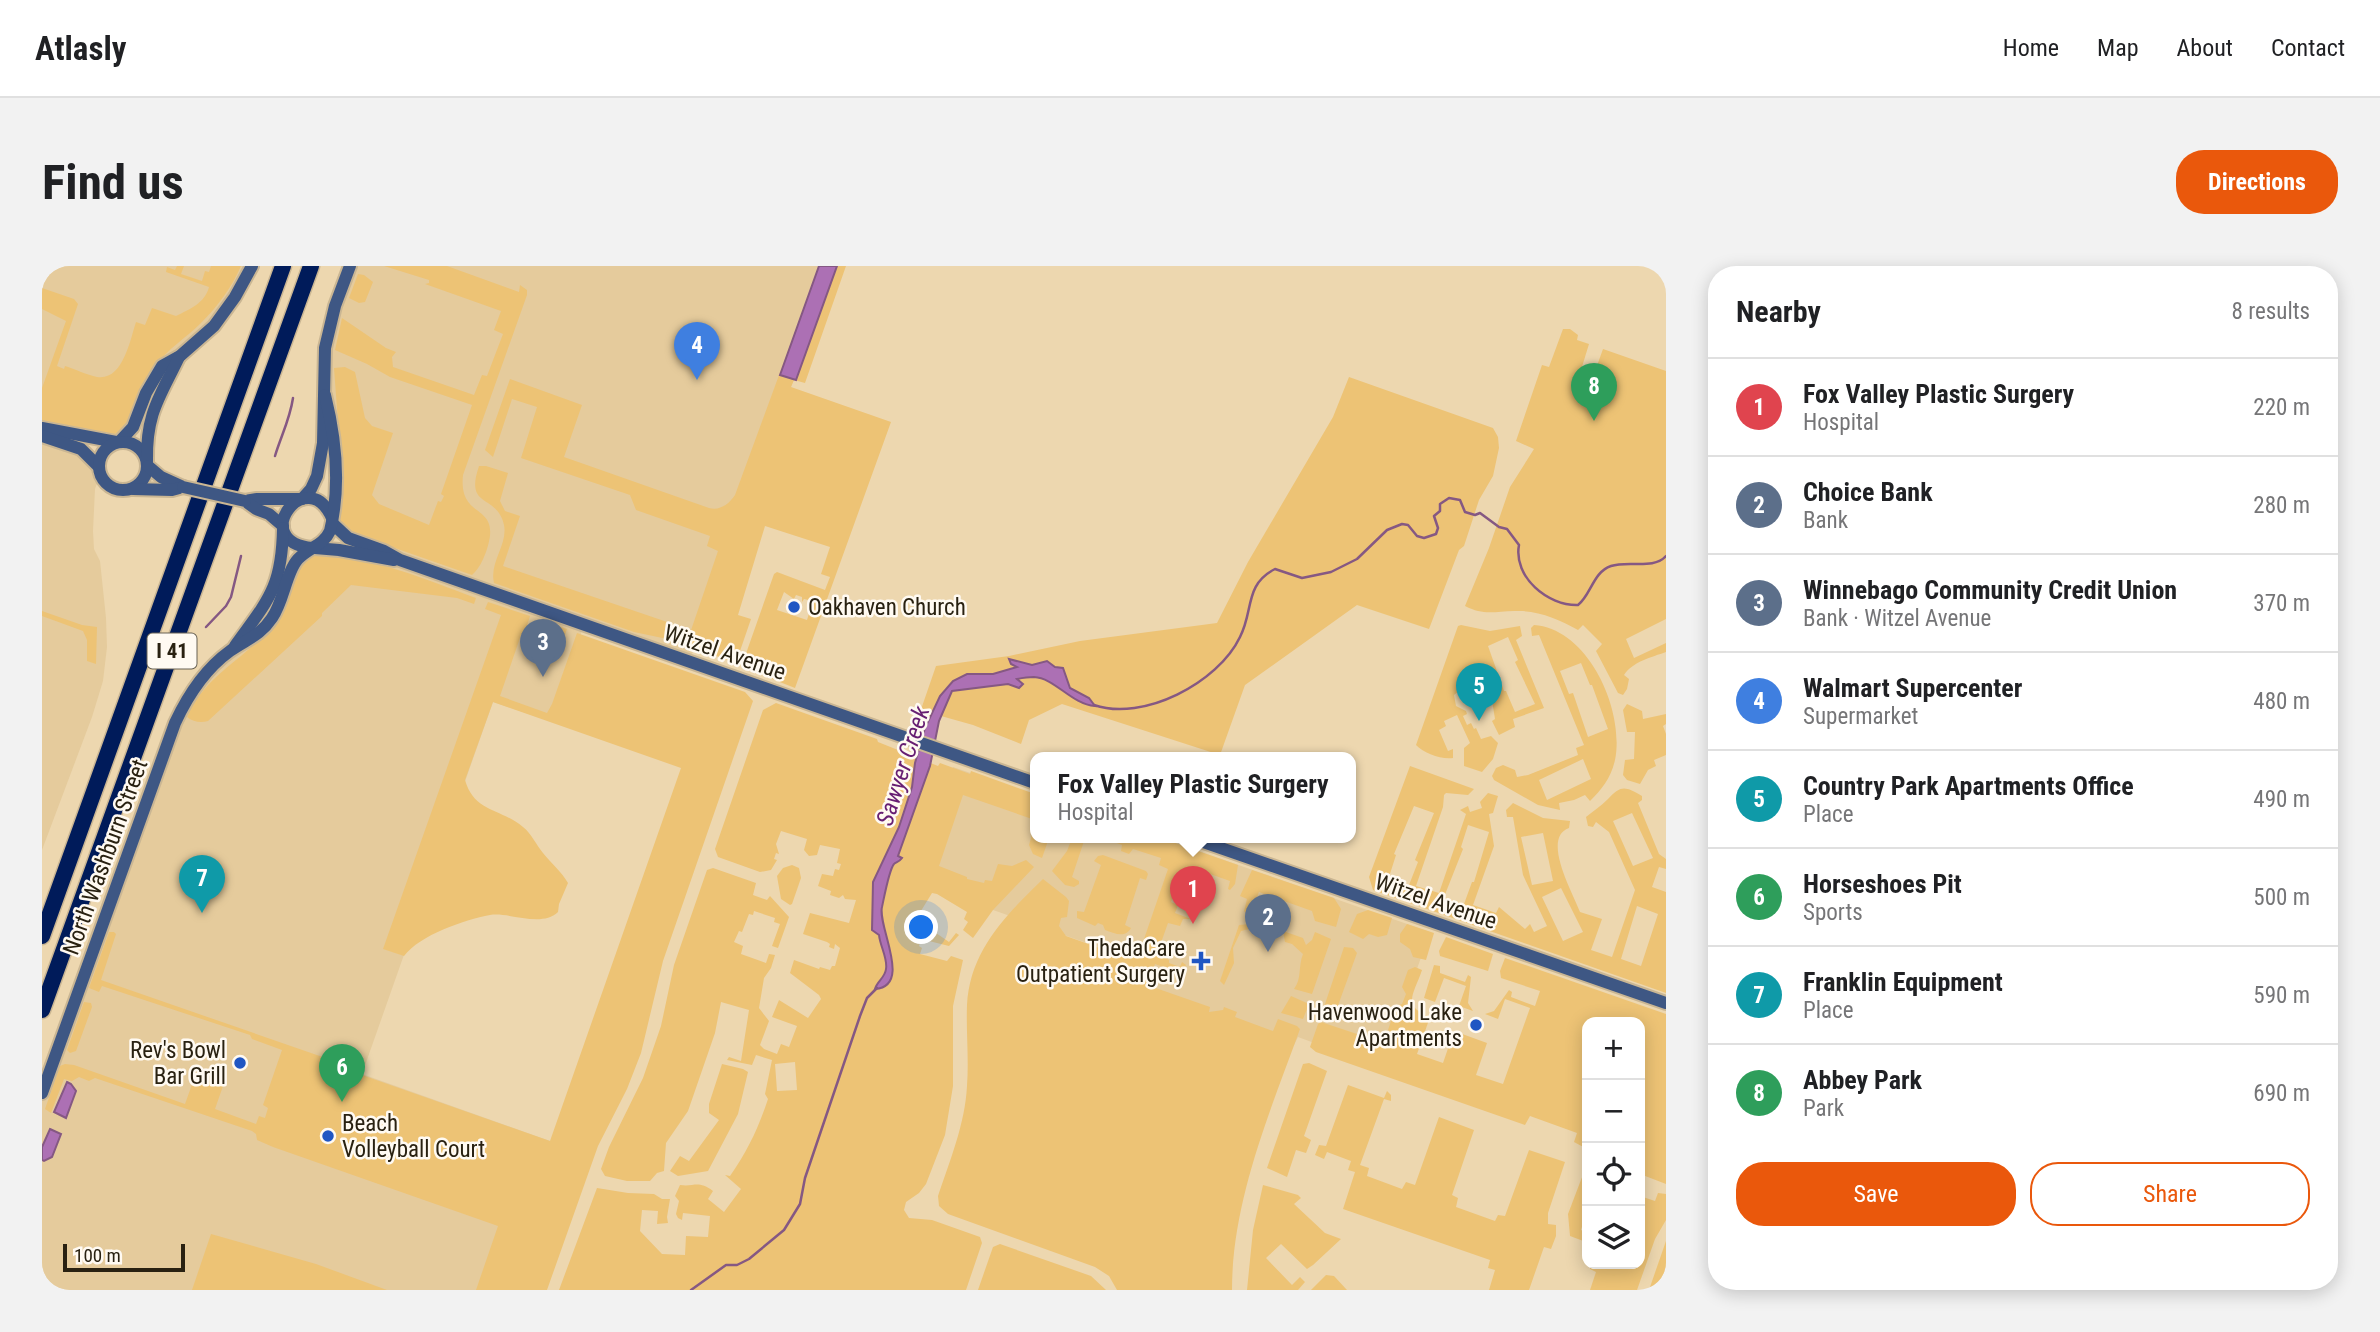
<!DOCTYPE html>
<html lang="en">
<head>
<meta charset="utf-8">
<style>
  :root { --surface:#fff; --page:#f2f2f2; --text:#202124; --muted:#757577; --line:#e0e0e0; --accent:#ea580c }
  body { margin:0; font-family:"Roboto Condensed",sans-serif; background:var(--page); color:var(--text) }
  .controls { position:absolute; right:21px; bottom:21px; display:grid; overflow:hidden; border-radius:14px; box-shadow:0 4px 18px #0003 }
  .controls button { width:63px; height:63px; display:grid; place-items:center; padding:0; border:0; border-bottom:2px solid var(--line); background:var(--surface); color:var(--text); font:35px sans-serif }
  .scale { position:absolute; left:21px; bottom:18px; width:122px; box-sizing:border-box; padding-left:7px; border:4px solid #292111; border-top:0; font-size:19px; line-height:24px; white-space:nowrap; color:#292111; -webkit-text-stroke:5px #fffaf2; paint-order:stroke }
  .you { position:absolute; left:880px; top:662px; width:24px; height:24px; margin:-18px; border:5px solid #fff; border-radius:50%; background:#1a73e8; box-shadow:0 0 0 10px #1a73e833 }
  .badge { display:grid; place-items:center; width:46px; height:46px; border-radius:50%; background:var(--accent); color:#fff; font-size:23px; font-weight:700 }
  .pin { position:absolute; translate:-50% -58px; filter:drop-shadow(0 2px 4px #0008) }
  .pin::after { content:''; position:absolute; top:37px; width:24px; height:21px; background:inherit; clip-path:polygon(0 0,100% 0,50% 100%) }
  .popup { position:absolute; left:988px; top:486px; width:326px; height:91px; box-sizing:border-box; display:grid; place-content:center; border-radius:14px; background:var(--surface); filter:drop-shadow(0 2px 5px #0005); font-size:23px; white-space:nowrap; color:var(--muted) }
  .popup b { font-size:26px; color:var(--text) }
  .popup::after { content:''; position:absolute; left:50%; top:100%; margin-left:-14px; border:14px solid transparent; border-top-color:var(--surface) }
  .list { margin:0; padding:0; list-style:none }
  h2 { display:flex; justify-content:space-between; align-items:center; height:91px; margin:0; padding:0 28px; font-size:30px }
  h2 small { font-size:23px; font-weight:400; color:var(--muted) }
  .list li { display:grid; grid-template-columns:46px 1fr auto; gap:21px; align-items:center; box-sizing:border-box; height:98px; padding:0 28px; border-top:2px solid var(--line) }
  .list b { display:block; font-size:26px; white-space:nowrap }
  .list p { margin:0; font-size:23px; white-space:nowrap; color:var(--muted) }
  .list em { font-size:23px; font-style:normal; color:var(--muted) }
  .actions { display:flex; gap:14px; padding:21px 28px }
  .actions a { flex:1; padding:16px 0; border:2px solid var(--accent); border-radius:28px; text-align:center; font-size:24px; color:var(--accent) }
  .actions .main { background:var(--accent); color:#fff }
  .icon { flex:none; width:38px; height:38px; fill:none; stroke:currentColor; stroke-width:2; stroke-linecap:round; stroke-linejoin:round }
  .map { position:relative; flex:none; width:1624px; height:1024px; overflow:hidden; border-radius:28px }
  header { display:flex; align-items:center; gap:42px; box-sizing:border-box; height:98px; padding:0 35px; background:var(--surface); border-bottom:2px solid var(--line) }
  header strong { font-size:33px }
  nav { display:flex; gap:38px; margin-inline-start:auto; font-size:24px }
  .intro { display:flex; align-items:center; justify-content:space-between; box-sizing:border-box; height:168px; padding:0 42px }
  h1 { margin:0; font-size:49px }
  .button { padding:18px 32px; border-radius:28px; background:var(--accent); color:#fff; font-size:24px; font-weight:700 }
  main { display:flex; gap:42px; padding:0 42px }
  aside { flex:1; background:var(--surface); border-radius:28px; box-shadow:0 4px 18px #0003 }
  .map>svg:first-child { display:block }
</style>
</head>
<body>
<header>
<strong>Atlasly</strong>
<nav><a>Home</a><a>Map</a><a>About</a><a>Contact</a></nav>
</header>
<div class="intro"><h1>Find us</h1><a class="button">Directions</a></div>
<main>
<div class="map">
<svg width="1624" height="1024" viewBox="0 0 1624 1024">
  <rect width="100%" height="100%" fill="#edd7af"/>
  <g fill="#e5cb9c">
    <path d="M 0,0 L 210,0 L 183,46 L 120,100 L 74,176 L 0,162 Z"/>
    <path d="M 308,0 L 777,0 L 738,108 L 752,113 L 647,396 L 542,359 L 508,455 L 451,436 L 320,808 L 508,875 L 451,1024 L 0,1024 L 0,827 L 150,425 L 219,366 L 252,299 L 273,282 L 338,293 L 302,270 L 291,241 L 282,104 Z"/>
    <path d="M 0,170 L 34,181 L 57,201 L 58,209 L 53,223 L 51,265 L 52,283 L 58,295 L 64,352 L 65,381 L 61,415 L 50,451 L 0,584 Z"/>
    <path d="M 911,501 L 993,529 L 993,572 L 1119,572 L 1388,666 L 1340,802 L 1256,771 L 1252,779 L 1095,724 L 1104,698 L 951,644 L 945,638 L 874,613 Z"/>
  </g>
  <g fill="#edc375" fill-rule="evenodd">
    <path d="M 135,0 L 142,0 L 139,8 L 160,15 L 163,5 L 167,6 L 169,0 L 199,0 C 190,21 176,40 159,57 C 144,72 125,83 113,101 C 101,118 91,162 73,168 C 59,173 16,160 0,155 L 0,122 L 24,55 L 0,43 L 0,22 L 32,33 L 36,38 L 15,100 L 22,103 L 23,100 C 33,103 45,109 55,111 C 81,115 88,74 94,56 L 103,59 L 110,42 L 134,50 C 148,43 163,37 167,21 L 124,6 L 125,1 L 133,4 Z"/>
    <path d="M 342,0 L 405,0 L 477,26 L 478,19 L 485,24 L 485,29 L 421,209 C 416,257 462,234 444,286 C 440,296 438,301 430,309 L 307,266 L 300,258 L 297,250 L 299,197 L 292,102 L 303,101 L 313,106 L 323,152 L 330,160 L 351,167 L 330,229 L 337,238 L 387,259 L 396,235 L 399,236 L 402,230 L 399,228 L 430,139 L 348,111 L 325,98 L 293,84 L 300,52 L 344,82 L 354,86 L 350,91 L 351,101 L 432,129 L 440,109 L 445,110 L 461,68 L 452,64 L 459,45 L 383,18 L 387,17 L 387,14 Z"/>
    <path d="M 777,0 L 738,109 L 754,113 L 795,0 L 804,0 L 763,117 L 752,114 L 749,121 L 849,156 L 753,422 L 702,402 L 701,396 L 732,308 L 735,306 L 783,324 L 788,311 L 779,308 L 788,281 L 723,260 L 696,349 L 709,353 L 698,385 L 690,396 L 646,379 L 645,376 L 676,285 L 665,280 L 668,270 L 594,244 L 588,229 L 479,192 L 495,141 L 470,133 L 451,191 L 443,184 L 468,113 L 540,139 L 522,191 L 667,242 C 678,245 687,238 693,229 ZM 742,326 L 752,333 L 754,329 L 760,331 L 760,336 L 762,333 L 771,335 L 765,354 L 735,344 Z"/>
    <path d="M 316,8 L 322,9 L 331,16 L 323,36 L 317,37 L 307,32 Z"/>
    <path d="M 1521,63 L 1528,63 L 1536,69 L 1535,74 L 1547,78 L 1539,104 L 1552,108 L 1561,83 L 1624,105 L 1624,353 L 1584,373 L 1592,392 L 1624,377 L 1624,386 C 1610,391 1590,396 1582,409 L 1587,413 L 1585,423 L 1581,429 L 1576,427 L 1554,385 L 1560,378 L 1541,359 L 1536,364 C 1519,354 1497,345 1477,345 C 1455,344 1444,351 1423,340 L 1447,282 L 1468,221 L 1492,183 L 1474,175 L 1500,99 L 1507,101 Z"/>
    <path d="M 1307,111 L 1451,162 L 1456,171 L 1457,182 L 1451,210 L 1437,234 L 1422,280 L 1417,284 L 1387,363 L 1315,339 L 1203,419 L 1178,489 L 1020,438 L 987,454 L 979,478 L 931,459 L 899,450 L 875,455 L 894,400 L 967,390 L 1038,375 L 1175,357 L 1206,296 L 1291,151 Z"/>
    <path d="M 437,200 L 444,200 L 466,207 L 458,235 L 463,245 L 478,250 L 461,300 L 631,358 L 636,367 L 630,374 L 592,366 L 452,317 C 447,296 466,279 462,259 C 455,227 422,244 437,200 Z"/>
    <path d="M 275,287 C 330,291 383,313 434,332 L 432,338 L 415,332 L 309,319 L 280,347 L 280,350 L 166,455 C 159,457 151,456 145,451 C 160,415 193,398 219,372 C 239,353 248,327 257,301 L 261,296 Z"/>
    <path d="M 446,336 L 488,350 L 483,366 L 479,369 L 458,430 L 505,447 L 510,438 L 535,367 L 703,426 L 711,435 L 621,695 L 599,787 L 585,823 L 556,880 L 505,1024 L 434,1024 L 456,960 L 231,881 L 215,874 L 214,868 L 210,865 L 53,812 L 47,815 L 37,811 L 30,815 L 22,813 L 9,847 L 3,843 L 18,800 L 23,798 L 32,799 L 143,838 L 153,810 L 181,820 L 173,843 L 214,858 L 217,850 L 223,852 L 226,842 L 221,839 L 240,784 L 210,773 L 208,769 L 60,720 L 57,726 L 47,722 L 67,666 L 72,666 L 74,668 L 59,714 L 321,805 L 320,809 L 508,875 L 639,502 L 451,436 L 423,514 C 432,546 458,542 481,561 C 490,568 494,579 501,587 C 510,598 519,605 526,617 L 517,638 L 516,646 C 499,662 469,646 448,649 C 422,654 378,669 362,690 L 341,683 L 459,349 L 443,343 Z"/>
    <path d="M 0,345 L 40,359 L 55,361 L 54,398 L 45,395 L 45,374 L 41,365 L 0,350 Z"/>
    <path d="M 497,354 L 525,363 L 520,377 L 516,378 L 492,369 L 492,362 Z"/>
    <path d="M 1419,359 L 1448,365 L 1478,360 L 1480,370 L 1474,374 L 1502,442 L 1471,453 L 1473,461 L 1457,469 L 1450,455 L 1453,453 L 1448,422 L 1433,412 L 1412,429 L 1414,440 L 1424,445 L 1425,448 L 1421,450 L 1425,459 L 1429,457 L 1432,463 L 1434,462 L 1439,473 L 1449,470 L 1456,477 L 1451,493 L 1440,506 L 1422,500 L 1422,482 L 1428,477 L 1415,449 L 1402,455 L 1404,460 L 1397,464 L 1406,485 L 1411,483 L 1411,492 C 1400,494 1381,487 1374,479 L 1416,360 ZM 1466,371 L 1476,394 L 1473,396 L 1493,438 L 1473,446 L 1464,425 L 1462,425 L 1446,380 Z"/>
    <path d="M 1492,359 C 1547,363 1583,445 1573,494 C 1569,512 1560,523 1548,535 L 1543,529 L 1532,534 L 1517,537 L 1518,544 L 1496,539 L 1452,514 L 1450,510 L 1454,502 L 1461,499 L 1473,504 L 1475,511 L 1486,509 L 1536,489 L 1534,482 L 1542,479 L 1497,369 L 1490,370 L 1489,362 ZM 1539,397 L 1548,419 L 1550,419 L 1566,463 L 1546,471 L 1531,427 L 1527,428 L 1518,405 ZM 1541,493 L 1549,513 L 1505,534 L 1497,514 Z"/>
    <path d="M 734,437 L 835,473 L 836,476 L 896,500 L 898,497 L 928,508 L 929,505 L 993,528 L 993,554 L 921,529 L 897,600 L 925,611 L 925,613 L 942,617 L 943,614 L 950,615 L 956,598 L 970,600 L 984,594 L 992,601 L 951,644 L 931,672 L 921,664 L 926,656 L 922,653 L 925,646 L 895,628 L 890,627 L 874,653 L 907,676 L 914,667 L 917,669 L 907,680 L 879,673 L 877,680 L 880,682 L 878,688 L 905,695 L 909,690 L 921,694 L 911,740 L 911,820 L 903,869 L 884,918 L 877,927 L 864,936 L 862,944 L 867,952 L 890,954 L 938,971 L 940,977 L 924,1024 L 517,1024 L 555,922 L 586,927 L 612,928 L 620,933 L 628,933 L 625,951 L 626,957 L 615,958 L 616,945 L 600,944 L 598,965 L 620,988 L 643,989 L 644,970 L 666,971 L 668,950 L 641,947 L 640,954 L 636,952 L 634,948 L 637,935 L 633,930 L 638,919 C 653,921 656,914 671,925 L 666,933 L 682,946 L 699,923 L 683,909 L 688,910 C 706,884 716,863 726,833 L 723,828 L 730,794 L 714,789 L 710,799 L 685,794 L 687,791 L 699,795 L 707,744 L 679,736 L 673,767 L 646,845 L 624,877 L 622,905 L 615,907 L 608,915 L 585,915 L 563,910 L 559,903 L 567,881 L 601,812 L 619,760 L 632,699 L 665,604 L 671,602 L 714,617 L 711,629 L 725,634 L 728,630 L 747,651 L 736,682 L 730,680 L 738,658 L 732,656 L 733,652 L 712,645 L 711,649 L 707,648 L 700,666 L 697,665 L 692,676 L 701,680 L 699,688 L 724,697 L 727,688 L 733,689 L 729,702 L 722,712 L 717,742 L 727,755 L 718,779 L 722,783 L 735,788 L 739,778 L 747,781 L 755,760 L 730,751 L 737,734 L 766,752 L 779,733 L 777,729 L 748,707 L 752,694 L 777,703 L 778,701 L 788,704 L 790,700 L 793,700 L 798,682 L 793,678 L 792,683 L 787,681 L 788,678 L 785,676 L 761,668 L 768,647 L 807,657 L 814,634 L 803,633 L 801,629 L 797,632 L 788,629 L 789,625 L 776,620 L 780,608 L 791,610 L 793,603 L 797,604 L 799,598 L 795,597 L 798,583 L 778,579 L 775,589 L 767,590 L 762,584 L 765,573 L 739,565 L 734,578 L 737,588 L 734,587 L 732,593 L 735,594 L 729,604 L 718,606 L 676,591 L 673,583 L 721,444 ZM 753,796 L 755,824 L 735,825 L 733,798 Z"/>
    <path d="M 1585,438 L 1600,445 L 1601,453 L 1624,448 L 1624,458 L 1621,460 L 1624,468 L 1624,489 L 1612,494 L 1614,500 L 1606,504 L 1598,518 L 1585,514 L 1581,509 L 1583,494 L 1592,493 L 1593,466 L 1585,466 L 1581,444 Z"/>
    <path d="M 1368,500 L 1432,523 L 1426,529 L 1404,527 L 1402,529 L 1401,541 L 1374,620 L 1397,627 L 1424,548 L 1418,544 L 1426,540 L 1428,546 L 1440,542 L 1438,536 L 1446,527 L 1456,530 L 1451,547 L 1447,548 L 1452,580 L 1431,639 L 1454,647 L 1457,641 L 1483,663 L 1488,658 L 1492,666 L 1505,660 L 1481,609 L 1471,551 L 1465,551 L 1464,544 L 1471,537 L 1501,552 L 1528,555 L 1527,562 C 1499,572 1531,627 1538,646 L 1560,653 L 1549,684 L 1570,691 L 1593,624 L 1567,566 L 1554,556 L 1551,561 L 1546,560 L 1544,551 C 1551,545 1559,540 1566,533 C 1579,519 1583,520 1600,530 L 1600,534 L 1596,537 L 1617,588 L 1624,593 L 1624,603 L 1617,601 L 1610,621 L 1624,626 L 1624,727 L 1331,624 L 1327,611 ZM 1372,540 L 1392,547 L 1373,594 L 1376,596 L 1367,619 L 1347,611 L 1354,589 L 1352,588 ZM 1590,547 L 1611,592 L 1591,600 L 1571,555 ZM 1426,559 L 1447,566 L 1432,616 L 1430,616 L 1422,638 L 1402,631 L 1421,583 L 1419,581 ZM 1501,567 L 1511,615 L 1490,619 L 1479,571 ZM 1519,622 L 1541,666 L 1521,675 L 1500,631 ZM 1595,640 L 1616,648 L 1599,700 L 1579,693 Z"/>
    <path d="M 993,558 L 993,572 L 1007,572 L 1000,592 L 991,588 L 987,579 Z"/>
    <path d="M 1030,572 L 1054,572 L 1049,575 L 1042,575 L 1030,611 L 1037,615 L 1037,618 L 1032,621 L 1023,619 L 1010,605 L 1025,585 Z"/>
    <path d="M 1061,572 L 1119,572 L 1196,599 L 1193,618 L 1188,624 L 1186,623 L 1188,615 L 1151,602 L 1144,610 L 1139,608 L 1129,636 L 1136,639 L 1133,647 L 1149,653 L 1141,653 L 1138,660 L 1126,657 L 1115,688 L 1127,694 L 1127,697 L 1138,701 L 1140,696 L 1144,699 L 1141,708 L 1113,698 L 1105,719 L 1168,741 L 1167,746 L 1181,744 L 1182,741 L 1195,746 L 1193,751 L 1231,765 L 1236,753 L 1255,760 L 1258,763 C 1228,846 1190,934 1190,1024 L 1075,1024 L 1067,1010 L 1053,1001 L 906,948 L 897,940 L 896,930 C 908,894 923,858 925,820 C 927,793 924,766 925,739 C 928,684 964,649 1001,613 L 1024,631 L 1027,635 L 1025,651 L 1019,652 L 1017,660 L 1024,670 L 1080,690 L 1082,681 L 1085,681 L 1087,675 L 1097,678 L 1101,676 L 1126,603 L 1117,599 L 1119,592 L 1091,583 L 1087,588 L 1079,585 L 1080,579 Z"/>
    <path d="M 1061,589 L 1104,605 L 1106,608 L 1104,614 L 1098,612 L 1083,659 L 1089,662 C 1083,673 1072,667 1063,664 L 1061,659 L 1056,657 L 1053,660 L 1035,652 L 1035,645 L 1042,646 L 1059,599 L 1052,595 L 1056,590 Z"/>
    <path d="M 750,599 L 757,602 L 759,612 L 750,638 L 748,639 L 739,633 L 735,610 L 741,602 Z"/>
    <path d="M 1210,604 L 1292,632 L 1299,643 L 1294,661 L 1273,655 L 1270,645 L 1217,626 L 1207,650 L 1202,645 L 1205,633 L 1198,630 Z"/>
    <path d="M 1326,644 L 1350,652 L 1345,669 L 1336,671 L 1327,668 L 1321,673 L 1307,666 L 1315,648 Z"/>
    <path d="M 1211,654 L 1230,661 L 1220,669 L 1207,663 L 1199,665 L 1191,682 L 1192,697 L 1182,719 L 1178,715 L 1197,659 L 1209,658 Z"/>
    <path d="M 1365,658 L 1392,667 L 1384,694 L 1371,691 L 1368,683 L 1358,676 L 1358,668 Z"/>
    <path d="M 1241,665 L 1261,672 L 1264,679 L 1270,674 L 1273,666 L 1289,673 L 1270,728 L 1252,723 C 1260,713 1256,700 1261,688 L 1250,678 L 1243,676 Z"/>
    <path d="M 1404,671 L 1451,688 L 1446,705 L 1398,690 L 1397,685 Z"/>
    <path d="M 1302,681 L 1311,682 L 1315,687 L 1294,745 L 1290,747 L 1282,741 Z"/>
    <path d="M 1463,692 L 1624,748 L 1624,918 L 1598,908 L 1598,756 L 1545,756 L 1545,883 L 1532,876 L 1535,867 L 1488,850 L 1483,859 L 1274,786 L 1268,781 L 1276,758 L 1279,756 L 1348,779 L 1352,769 L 1346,764 L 1354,740 L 1360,738 L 1364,728 L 1360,721 L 1366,704 L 1373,701 L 1380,704 C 1372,728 1359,740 1388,751 L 1375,788 L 1401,797 L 1412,765 L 1445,777 L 1434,809 L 1461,818 L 1488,742 L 1463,733 L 1456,753 L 1443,748 L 1452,745 L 1467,724 L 1470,726 L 1469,731 L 1493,740 L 1498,725 L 1459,712 L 1458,705 Z"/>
    <path d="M 1392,699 L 1398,700 L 1398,707 L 1423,716 L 1426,709 L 1429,711 L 1426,737 L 1431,745 L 1417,740 L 1424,720 L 1402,712 L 1393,736 L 1382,732 Z"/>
    <path d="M 1249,730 L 1267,738 L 1261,753 L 1239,747 Z"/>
    <path d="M 42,736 L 49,737 L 50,741 L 34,785 L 28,787 L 25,784 Z"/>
    <path d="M 1267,797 L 1285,805 L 1262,870 L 1269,874 L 1264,887 L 1254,884 L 1245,911 L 1225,902 L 1261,798 Z"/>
    <path d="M 680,798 L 701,803 L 706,806 L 696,848 L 666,905 L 636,910 L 628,905 L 638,890 L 647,895 L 677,854 L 667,847 L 667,838 Z"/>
    <path d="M 1306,819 L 1342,832 L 1345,825 L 1349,829 L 1349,835 L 1342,833 L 1318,899 L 1327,902 L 1325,910 L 1360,923 L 1364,916 L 1373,919 L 1397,851 L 1432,864 L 1410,929 L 1416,932 L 1414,941 L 1453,955 L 1456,949 L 1463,950 L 1487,884 L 1523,896 L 1506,947 L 1506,958 L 1514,959 L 1514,970 L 1509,983 L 1502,981 L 1487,1024 L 1447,1024 L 1453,1004 L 1446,1002 L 1448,994 L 1301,943 L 1313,906 L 1306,904 L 1309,895 L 1285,886 L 1282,893 L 1273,889 L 1277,879 L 1284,880 Z"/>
    <path d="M 1545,898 L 1545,945 L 1539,964 L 1545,967 L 1544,976 L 1528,970 L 1526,948 Z"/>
    <path d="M 1221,919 L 1256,929 L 1259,932 L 1252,938 L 1283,967 L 1299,973 L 1271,999 L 1265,1003 L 1239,978 L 1224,992 L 1250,1019 L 1258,1011 L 1263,1016 L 1256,1024 L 1205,1024 L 1211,964 Z"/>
    <path d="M 1616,927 L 1624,928 L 1624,954 L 1613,973 L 1595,1024 L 1548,1024 L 1554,1006 L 1548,1003 L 1549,998 L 1598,998 L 1598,930 L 1613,935 Z"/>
    <path d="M 169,968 L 274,998 L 345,1024 L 150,1024 Z"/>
    <path d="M 1624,975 L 1624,1024 L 1607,1024 Z"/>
    <path d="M 958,978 L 1049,1010 L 1064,1024 L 936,1024 L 951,981 Z"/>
    <path d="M 1284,1009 L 1292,1010 L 1305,1024 L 1269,1024 Z"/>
  </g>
  <g fill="#ac70b4" stroke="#855883" stroke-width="2">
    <path d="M 777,0 L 795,0 L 754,114 L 738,109 Z"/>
    <path d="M 967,393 L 990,399 L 1005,395 L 1013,401 L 1021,402 L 1028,422 L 1047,432 L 1053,440 C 1029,438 1013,412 992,411 C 986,411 980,412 975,413 L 981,418 L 977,422 L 966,418 L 910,425 L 897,455 L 888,500 L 856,590 L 860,592 C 858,595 855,596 852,598 C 847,604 842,632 840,641 C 835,660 871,720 833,723 C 835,715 843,712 844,703 C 846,693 838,680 837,669 L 830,664 L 831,616 L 857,561 L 870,521 L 873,497 L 883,462 L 898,430 L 911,415 L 925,408 L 951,408 L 975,401 L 969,398 Z"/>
    <path d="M 25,816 L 29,818 L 34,825 L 24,852 L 12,846 Z"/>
    <path d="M 8,863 L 19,868 L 10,891 L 2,895 L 0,894 L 0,881 Z"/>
  </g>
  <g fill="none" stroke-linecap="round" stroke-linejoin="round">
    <g stroke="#855883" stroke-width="2.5">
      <path d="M 233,190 C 239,170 248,153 251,132"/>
      <path d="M 164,361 L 184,340 L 189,331 L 199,290"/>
      <path d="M 1052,439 C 1101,456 1176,417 1198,371 C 1212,344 1202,319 1233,303 L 1260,312 L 1289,306 L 1315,293 L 1345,264 L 1360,258 L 1366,259 L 1375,270 L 1382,272 L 1394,268 L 1396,262 L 1392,250 L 1398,245 L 1398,238 L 1407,232 L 1418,234 L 1423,246 L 1433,249 L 1438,247 L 1457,261 L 1465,263 L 1477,279 C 1471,311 1506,340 1536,339 C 1549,329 1551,306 1569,300 C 1586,294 1612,304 1624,290"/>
      <path d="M 649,1024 L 684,999 L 695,999 L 707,993 L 742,964 L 758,938 L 763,912 L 818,750 L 825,732 L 835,722"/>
    </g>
    <g stroke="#cab693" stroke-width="16">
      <g id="secondary">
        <path d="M 0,162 L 74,176"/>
        <path d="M 0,170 L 39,183 L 57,201"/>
        <path d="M 78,175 L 91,161 L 104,127 L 120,100 L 138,90 L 172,60 L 193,31 L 210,0"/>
        <circle cx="81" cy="200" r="24"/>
        <path d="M 105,195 C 104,147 118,131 137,91"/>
        <path d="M 106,200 L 119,211 L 141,221"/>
        <path d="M 91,223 L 130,224 L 141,221"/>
        <path d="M 260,233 L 269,223 L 275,210 L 281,177 L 283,82 L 293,40 L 308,0"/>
        <path d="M 203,235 L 215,233 L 257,233"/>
        <path d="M 203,235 L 214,243 L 227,248 L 241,260"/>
        <path d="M 290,257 L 306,272 L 342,285 L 358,294 L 993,517"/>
        <path d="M 270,282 C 205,275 265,196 290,252"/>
        <path d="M 273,282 L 297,284 L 352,294"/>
        <path d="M 193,380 C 226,334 240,322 241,262"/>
        <path d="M 1150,572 L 1624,737"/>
        <path d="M 0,827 L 133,457 C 146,429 163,403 188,385 C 205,373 218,370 230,352 C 242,335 244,306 256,293 C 267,281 281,280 288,265 C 299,220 294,173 283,129"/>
      </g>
    </g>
    <g stroke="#cab693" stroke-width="19">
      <g id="highway">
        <path d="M 0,670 L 241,0"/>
        <path d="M 0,744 L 269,0"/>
      </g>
    </g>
    <use href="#secondary" stroke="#3e5784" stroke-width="12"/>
    <use href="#highway" stroke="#001b5a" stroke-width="16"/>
    <g stroke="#cab693" stroke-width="16" stroke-linecap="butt">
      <path id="secondary-bridge" d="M 141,221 L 203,235"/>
    </g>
    <use href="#secondary-bridge" stroke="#3e5784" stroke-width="12"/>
  </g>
  <g fill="#2056c3" stroke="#fffaf2" stroke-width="2.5">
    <circle cx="752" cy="341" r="7"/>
    <path d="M1155.5 684.5h7v7h7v7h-7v7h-7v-7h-7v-7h7z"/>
    <circle cx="1434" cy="759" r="7"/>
    <circle cx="198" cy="797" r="7"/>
    <circle cx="286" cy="870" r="7"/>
  </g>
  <g text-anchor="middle" stroke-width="5" stroke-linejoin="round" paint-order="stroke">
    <rect fill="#fffaf2" stroke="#696254" stroke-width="2" x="105.5" y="367.5" width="49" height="35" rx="5"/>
    <g font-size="21" font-weight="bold" fill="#292111">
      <text x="130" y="392">I 41</text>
    </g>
    <g font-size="23" fill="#292111" stroke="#fffaf2" text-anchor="end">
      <text x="766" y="349" text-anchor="start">Oakhaven Church</text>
      <text x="1143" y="690">ThedaCare<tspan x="1143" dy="26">Outpatient Surgery</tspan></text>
      <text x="1420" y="754">Havenwood Lake<tspan x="1420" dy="26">Apartments</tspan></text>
      <text x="184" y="792">Rev's Bowl<tspan x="184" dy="26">Bar Grill</tspan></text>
      <text x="300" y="865" text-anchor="start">Beach<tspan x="300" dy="26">Volleyball Court</tspan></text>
    </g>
    <g font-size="23" fill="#292111" stroke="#fffaf2">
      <text transform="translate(683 386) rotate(19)" y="8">Witzel Avenue</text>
      <text transform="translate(63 591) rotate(-70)" y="8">North Washburn Street</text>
      <text transform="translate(1394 635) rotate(19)" y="8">Witzel Avenue</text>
    </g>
    <g font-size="24" font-style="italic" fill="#671e72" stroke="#fffaf2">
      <text transform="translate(861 500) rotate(-72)" y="8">Sawyer Creek</text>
    </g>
  </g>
</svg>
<div class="controls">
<button>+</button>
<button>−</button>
<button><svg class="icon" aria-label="locate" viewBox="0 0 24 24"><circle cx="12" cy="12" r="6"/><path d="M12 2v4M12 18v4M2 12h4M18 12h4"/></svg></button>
<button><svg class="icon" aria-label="layers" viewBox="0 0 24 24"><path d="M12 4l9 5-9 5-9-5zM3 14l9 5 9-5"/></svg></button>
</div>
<div class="scale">100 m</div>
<div class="you"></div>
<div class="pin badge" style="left:1151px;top:658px;background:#e0444e">1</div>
<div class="popup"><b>Fox Valley Plastic Surgery</b>Hospital</div>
<div class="pin badge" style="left:1226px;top:686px;background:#5c6f8a">2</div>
<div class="pin badge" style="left:501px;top:411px;background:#5c6f8a">3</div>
<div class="pin badge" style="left:655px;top:114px;background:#3f7fe0">4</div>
<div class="pin badge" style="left:1437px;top:455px;background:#0f9aa8">5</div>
<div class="pin badge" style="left:300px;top:836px;background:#2e9e5b">6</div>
<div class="pin badge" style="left:160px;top:647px;background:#0f9aa8">7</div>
<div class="pin badge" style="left:1552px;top:155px;background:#2e9e5b">8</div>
</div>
<aside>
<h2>Nearby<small>8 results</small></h2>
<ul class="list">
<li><span class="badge" style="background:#e0444e">1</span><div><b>Fox Valley Plastic Surgery</b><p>Hospital</p></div><em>220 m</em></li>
<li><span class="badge" style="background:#5c6f8a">2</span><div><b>Choice Bank</b><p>Bank</p></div><em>280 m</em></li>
<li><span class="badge" style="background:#5c6f8a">3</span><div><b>Winnebago Community Credit Union</b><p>Bank · Witzel Avenue</p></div><em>370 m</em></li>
<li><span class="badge" style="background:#3f7fe0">4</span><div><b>Walmart Supercenter</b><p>Supermarket</p></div><em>480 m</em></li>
<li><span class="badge" style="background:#0f9aa8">5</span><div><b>Country Park Apartments Office</b><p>Place</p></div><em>490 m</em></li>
<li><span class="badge" style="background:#2e9e5b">6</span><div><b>Horseshoes Pit</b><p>Sports</p></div><em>500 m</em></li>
<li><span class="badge" style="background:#0f9aa8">7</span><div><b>Franklin Equipment</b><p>Place</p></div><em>590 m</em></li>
<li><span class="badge" style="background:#2e9e5b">8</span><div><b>Abbey Park</b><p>Park</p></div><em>690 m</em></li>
</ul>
<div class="actions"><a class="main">Save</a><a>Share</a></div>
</aside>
</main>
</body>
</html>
